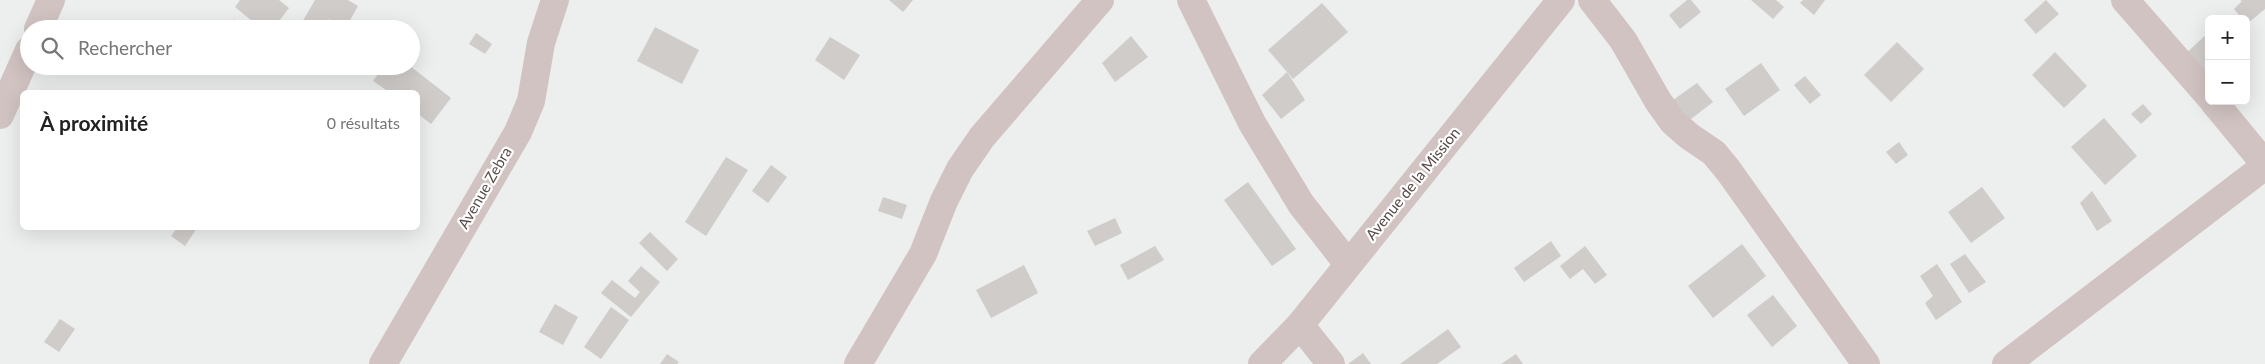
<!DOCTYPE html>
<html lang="fr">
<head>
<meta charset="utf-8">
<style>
  :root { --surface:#fff; --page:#f6f6f6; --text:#222; --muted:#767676; --line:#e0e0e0 }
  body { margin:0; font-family:Lato,sans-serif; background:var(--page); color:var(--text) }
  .controls { position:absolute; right:15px; top:15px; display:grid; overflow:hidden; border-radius:8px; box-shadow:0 5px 20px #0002 }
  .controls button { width:45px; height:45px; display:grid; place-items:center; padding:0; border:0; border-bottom:1px solid var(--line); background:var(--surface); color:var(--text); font:25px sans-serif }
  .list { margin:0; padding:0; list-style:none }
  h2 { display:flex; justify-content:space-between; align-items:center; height:65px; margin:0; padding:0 20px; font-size:21px }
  h2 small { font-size:16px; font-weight:400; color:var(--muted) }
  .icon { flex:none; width:28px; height:28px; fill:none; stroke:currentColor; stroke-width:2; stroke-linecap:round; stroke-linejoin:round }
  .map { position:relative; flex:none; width:2265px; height:364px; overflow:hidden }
  .search { position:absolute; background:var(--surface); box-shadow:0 5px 20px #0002; left:20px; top:20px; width:400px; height:55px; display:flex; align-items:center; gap:12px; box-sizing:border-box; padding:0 18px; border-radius:28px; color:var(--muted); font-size:19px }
  .panel { position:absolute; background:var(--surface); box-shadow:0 5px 20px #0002; left:20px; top:90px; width:400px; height:140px; border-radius:8px }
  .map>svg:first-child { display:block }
</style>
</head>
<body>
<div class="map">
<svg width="2265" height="364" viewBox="0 0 2265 364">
  <rect width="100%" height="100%" fill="#ecefee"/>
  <g fill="#d0ccca">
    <path d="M 240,0 L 279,0 L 289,8 L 273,29 L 269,29 L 261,23 L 258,26 L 235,7 Z"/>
    <path d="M 315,0 L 348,0 L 358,6 L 345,29 L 329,19 L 323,29 L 298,29 Z"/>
    <path d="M 889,0 L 913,0 L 903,12 Z"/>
    <path d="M 1687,0 L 1691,0 L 1701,12 L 1680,29 L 1669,15 Z"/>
    <path d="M 1751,0 L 1776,0 L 1784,7 L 1773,19 Z"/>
    <path d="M 1803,0 L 1825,0 L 1814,15 L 1800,3 Z"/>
    <path d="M 2046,0 L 2059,14 L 2036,34 L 2024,20 Z"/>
    <path d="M 2240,0 L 2265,0 L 2265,9 L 2247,24 L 2246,19 L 2242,19 L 2234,9 L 2242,1 Z"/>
    <path d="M 1322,3 L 1348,32 L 1293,79 L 1268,50 Z"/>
    <path d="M 234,19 L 247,29 L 227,29 Z"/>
    <path d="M 655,27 L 699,50 L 682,84 L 637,61 Z"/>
    <path d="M 2209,32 L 2209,87 L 2182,57 Z"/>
    <path d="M 476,33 L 492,44 L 485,54 L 469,44 Z"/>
    <path d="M 1131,36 L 1148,57 L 1115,82 L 1102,63 Z"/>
    <path d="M 830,37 L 860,55 L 844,80 L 815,60 Z"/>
    <path d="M 1897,42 L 1924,69 L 1891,102 L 1864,75 Z"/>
    <path d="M 2055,52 L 2087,86 L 2064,108 L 2032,75 Z"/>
    <path d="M 1761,63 L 1780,90 L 1744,116 L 1725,89 Z"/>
    <path d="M 384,66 L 410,66 L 451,98 L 431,124 L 418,114 L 418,92 L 389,92 L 373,81 Z"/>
    <path d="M 1287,72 L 1305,100 L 1281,119 L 1262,95 Z"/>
    <path d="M 1805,76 L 1821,95 L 1810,104 L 1794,85 Z"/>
    <path d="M 1697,83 L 1713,102 L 1686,123 L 1673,100 Z"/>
    <path d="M 2143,104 L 2152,114 L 2141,124 L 2131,114 Z"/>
    <path d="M 2104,118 L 2137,156 L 2105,185 L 2071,147 Z"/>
    <path d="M 1899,142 L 1908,155 L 1896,164 L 1886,152 Z"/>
    <path d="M 726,157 L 748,170 L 706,236 L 685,222 Z"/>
    <path d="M 771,165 L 787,177 L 768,203 L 752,191 Z"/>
    <path d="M 1248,182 L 1296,249 L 1272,266 L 1224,200 Z"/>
    <path d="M 1982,187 L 2005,218 L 1971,243 L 1948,212 Z"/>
    <path d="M 2092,191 L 2112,221 L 2097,231 L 2080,203 Z"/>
    <path d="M 883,197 L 907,205 L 902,219 L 878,211 Z"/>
    <path d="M 1115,218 L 1122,233 L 1095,246 L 1087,231 Z"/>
    <path d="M 177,228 L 197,228 L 185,246 L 171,236 Z"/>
    <path d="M 650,232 L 678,259 L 667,271 L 639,243 Z"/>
    <path d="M 1551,241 L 1561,256 L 1524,282 L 1514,268 Z"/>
    <path d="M 1742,244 L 1766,276 L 1713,318 L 1688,286 Z"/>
    <path d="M 1155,246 L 1164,260 L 1128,280 L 1120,265 Z"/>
    <path d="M 1585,246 L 1607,275 L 1595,284 L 1583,269 L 1570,279 L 1560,266 Z"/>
    <path d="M 1965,254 L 1986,282 L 1969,293 L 1950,264 Z"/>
    <path d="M 1937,264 L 1962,302 L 1936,320 L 1925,303 L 1933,296 L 1920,276 Z"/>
    <path d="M 1024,265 L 1038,293 L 991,318 L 976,290 Z"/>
    <path d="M 641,266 L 660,282 L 631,317 L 601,293 L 612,280 L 635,298 L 640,292 L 628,281 Z"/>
    <path d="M 1773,295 L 1797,326 L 1772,347 L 1747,315 Z"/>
    <path d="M 555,304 L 578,317 L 563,345 L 539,332 Z"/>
    <path d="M 611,307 L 629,320 L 601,359 L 584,347 Z"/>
    <path d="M 60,319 L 75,329 L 59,352 L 44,342 Z"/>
    <path d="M 1448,329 L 1461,347 L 1437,364 L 1400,364 Z"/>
    <path d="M 1363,353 L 1371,364 L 1348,364 Z"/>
    <path d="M 667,354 L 679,362 L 677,364 L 660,364 Z"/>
    <path d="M 1516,354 L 1523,364 L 1501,364 Z"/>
  </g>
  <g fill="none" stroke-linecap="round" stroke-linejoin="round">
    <g stroke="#d0c3c1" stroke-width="28">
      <path d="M 1191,0 L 1252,123 L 1301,204 L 1348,264"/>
      <path d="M 1592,0 L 1623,40 L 1658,101 L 1673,122 L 1689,136 L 1714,153 L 1728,170 L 1866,364"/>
      <path d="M 2125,0 L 2209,96"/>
      <path d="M 38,29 L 51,0"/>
      <path d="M 2213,101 L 2265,164"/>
      <path d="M 0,115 L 29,50"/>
      <path d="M 1300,325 L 1331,364"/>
      <path d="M 383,364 L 518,132 L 531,101 L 541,43 L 555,0"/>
      <path d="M 858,364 L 923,254 L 944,201 L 960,169 L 982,137 L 1100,0"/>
      <path d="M 1262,364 L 1300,325 L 1561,0"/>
      <path d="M 2006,364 L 2265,166"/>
    </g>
  </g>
  <g text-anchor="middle" stroke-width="4.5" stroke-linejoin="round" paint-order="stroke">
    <g font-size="15" fill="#574947" stroke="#fff">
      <text transform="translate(1413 184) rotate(-51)" y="5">Avenue de la Mission</text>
      <text transform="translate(485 188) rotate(-60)" y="5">Avenue Zebra</text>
    </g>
  </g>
</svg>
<div class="controls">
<button>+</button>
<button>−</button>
</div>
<div class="search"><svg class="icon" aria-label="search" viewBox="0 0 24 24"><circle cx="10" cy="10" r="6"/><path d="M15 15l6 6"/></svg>Rechercher</div>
<section class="panel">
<h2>À proximité<small>0 résultats</small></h2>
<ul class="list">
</ul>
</section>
</div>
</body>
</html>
